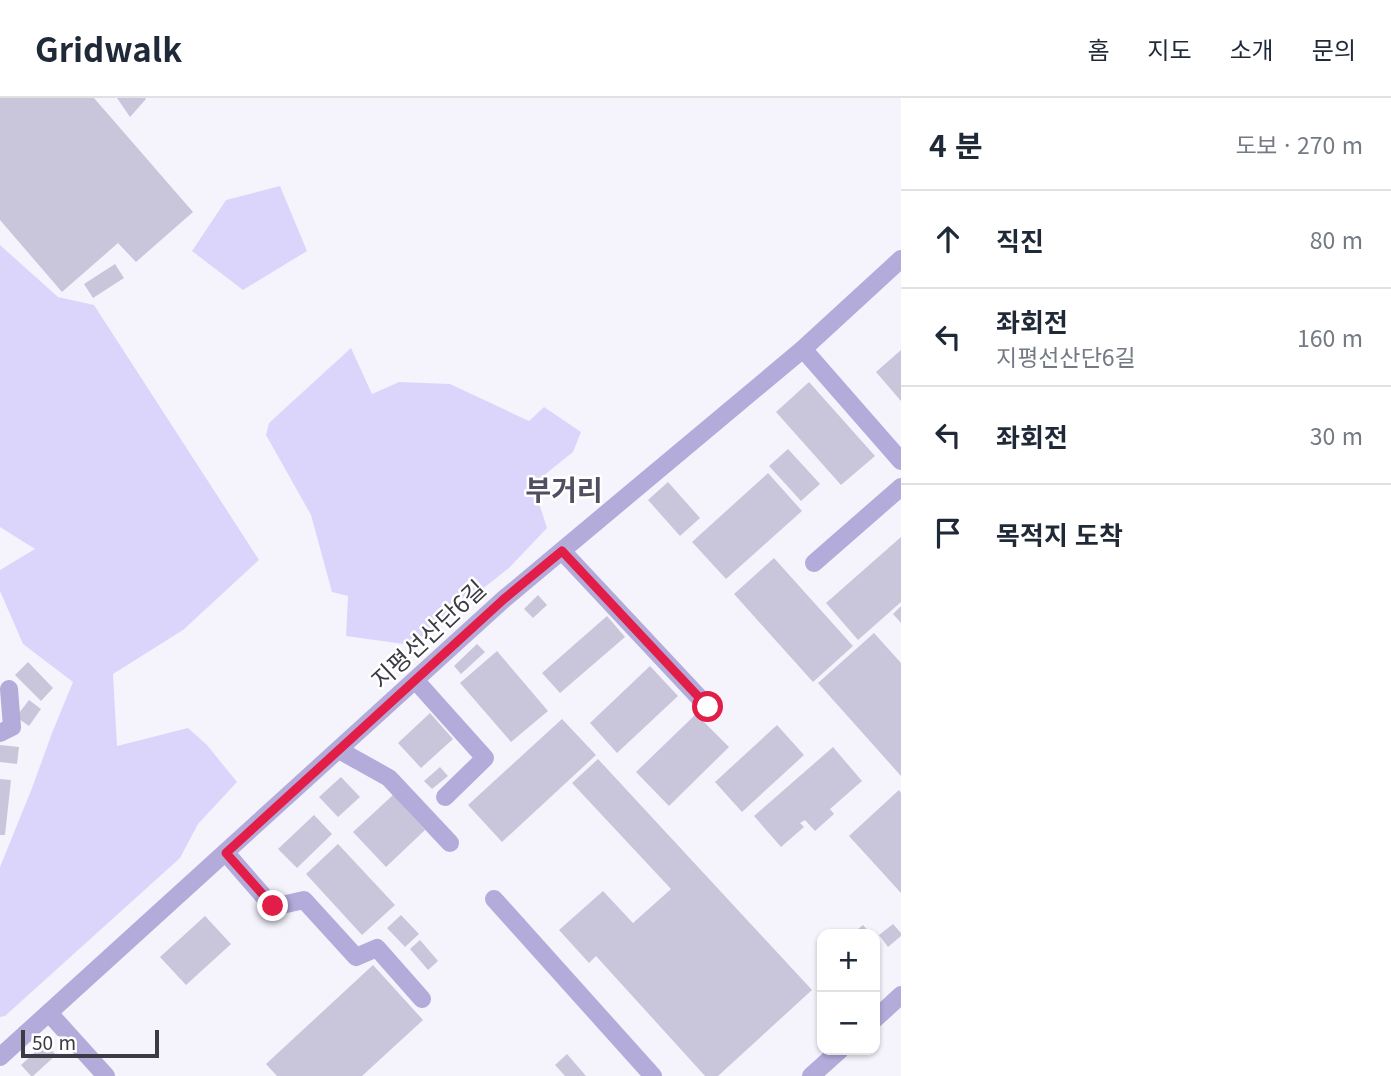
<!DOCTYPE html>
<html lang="ko">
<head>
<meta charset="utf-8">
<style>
  :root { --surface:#fff; --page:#f6f6f7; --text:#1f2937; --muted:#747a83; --line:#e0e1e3 }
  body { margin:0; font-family:Georgia,"Noto Sans KR",serif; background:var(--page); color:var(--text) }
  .controls { position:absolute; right:21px; bottom:21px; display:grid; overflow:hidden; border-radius:14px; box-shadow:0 2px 5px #0004 }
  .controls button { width:63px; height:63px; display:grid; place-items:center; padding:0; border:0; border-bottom:2px solid var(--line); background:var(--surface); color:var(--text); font:35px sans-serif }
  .scale { position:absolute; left:21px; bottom:18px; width:138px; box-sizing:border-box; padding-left:7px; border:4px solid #3c3b44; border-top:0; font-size:19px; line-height:24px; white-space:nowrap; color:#3c3b44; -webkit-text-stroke:5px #fff; paint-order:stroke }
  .stop { position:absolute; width:21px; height:21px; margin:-16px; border:5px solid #e11d48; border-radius:50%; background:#fff }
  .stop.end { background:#e11d48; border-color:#fff; box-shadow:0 2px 7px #0008 }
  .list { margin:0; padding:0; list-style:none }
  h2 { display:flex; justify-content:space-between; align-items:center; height:91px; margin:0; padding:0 28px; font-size:30px }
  h2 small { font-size:23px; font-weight:400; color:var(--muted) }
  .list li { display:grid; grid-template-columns:46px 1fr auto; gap:21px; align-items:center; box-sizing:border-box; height:98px; padding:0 28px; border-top:2px solid var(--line) }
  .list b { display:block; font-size:26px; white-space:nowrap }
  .list p { margin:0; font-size:23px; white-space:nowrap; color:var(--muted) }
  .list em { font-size:23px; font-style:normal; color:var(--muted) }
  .icon { flex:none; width:38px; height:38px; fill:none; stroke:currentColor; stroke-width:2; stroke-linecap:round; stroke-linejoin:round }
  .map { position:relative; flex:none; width:901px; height:978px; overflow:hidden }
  header { display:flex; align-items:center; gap:42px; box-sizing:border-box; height:98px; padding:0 35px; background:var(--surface); border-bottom:2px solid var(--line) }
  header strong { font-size:33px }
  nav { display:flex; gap:38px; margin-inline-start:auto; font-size:24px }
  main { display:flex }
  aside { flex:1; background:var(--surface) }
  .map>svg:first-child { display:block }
</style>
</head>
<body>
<header>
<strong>Gridwalk</strong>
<nav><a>홈</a><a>지도</a><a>소개</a><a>문의</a></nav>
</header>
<main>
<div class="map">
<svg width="901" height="978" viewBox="0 0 901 978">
  <rect width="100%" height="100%" fill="#f5f4fd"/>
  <g fill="#dbd5fc">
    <path d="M 280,88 L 307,153 L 243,192 L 192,153 L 226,102 Z"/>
    <path d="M 0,147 L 58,199 L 94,207 L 259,462 L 183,532 L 113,576 L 117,648 L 188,630 L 207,647 L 237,684 L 198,726 L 180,760 L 5,918 L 0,919 L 0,769 L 32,690 L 52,635 L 73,584 L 23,546 L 0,493 L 0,472 L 35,451 L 0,429 Z"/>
    <path d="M 351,250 L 372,296 L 399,284 L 450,286 L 529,323 L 544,309 L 581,334 L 573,354 L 533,386 L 547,430 L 509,470 L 411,547 L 346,538 L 348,498 L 332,494 L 311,417 L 266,337 L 269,325 Z"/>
  </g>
  <g fill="#c9c6dc">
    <path d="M 0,0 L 94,0 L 193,114 L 136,164 L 118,145 L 62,194 L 0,122 Z"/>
    <path d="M 117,0 L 145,0 L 146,1 L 130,19 Z"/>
    <path d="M 115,166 L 124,180 L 93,200 L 84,186 Z"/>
    <path d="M 901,252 L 901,303 L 876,274 Z"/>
    <path d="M 809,284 L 875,358 L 841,387 L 776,314 Z"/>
    <path d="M 788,351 L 820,386 L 801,403 L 769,368 Z"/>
    <path d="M 768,375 L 802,413 L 726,481 L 692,444 Z"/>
    <path d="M 668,384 L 700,420 L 680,438 L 648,402 Z"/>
    <path d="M 901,439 L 901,504 L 858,542 L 826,505 Z"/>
    <path d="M 774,460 L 853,548 L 813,584 L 734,496 Z"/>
    <path d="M 538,497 L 547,507 L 533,520 L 524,511 Z"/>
    <path d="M 901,508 L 901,525 L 893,516 Z"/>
    <path d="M 607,518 L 625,539 L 560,595 L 542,575 Z"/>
    <path d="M 874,535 L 901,565 L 901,678 L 818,585 Z"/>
    <path d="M 477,546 L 485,554 L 461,576 L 454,568 Z"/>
    <path d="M 497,553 L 548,613 L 511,644 L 460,585 Z"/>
    <path d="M 28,564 L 53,590 L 41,603 L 15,577 Z"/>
    <path d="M 650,568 L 678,598 L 617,655 L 590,625 Z"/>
    <path d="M 29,602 L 41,611 L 29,628 L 16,619 Z"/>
    <path d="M 430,615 L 453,641 L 421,670 L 398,645 Z"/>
    <path d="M 696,616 L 729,649 L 669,708 L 636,674 Z"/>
    <path d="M 562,621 L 596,657 L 502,744 L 468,707 Z"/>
    <path d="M 777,627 L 804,657 L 742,714 L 715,684 Z"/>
    <path d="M 0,647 L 19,649 L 17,666 L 0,664 Z"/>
    <path d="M 833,649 L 862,683 L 830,711 L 834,716 L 815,733 L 805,722 L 800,725 L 804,729 L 781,749 L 754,718 Z"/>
    <path d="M 598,661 L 812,892 L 718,978 L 705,978 L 596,858 L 589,865 L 559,832 L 603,793 L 633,825 L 671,791 L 572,685 Z"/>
    <path d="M 440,669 L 448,678 L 432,691 L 424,683 Z"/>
    <path d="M 341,679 L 360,699 L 338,719 L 319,699 Z"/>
    <path d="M 0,681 L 11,682 L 5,737 L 0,737 Z"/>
    <path d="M 899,692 L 901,695 L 901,795 L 849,738 Z"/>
    <path d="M 393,697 L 425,732 L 386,769 L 353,734 Z"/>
    <path d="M 314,717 L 332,736 L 297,770 L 278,751 Z"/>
    <path d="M 338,746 L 395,807 L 362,837 L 306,776 Z"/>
    <path d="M 401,817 L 419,836 L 405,849 L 387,830 Z"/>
    <path d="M 205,818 L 231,846 L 186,887 L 160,859 Z"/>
    <path d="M 893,826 L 901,835 L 901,838 L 888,849 L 879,837 Z"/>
    <path d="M 863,827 L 871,836 L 852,836 Z"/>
    <path d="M 420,842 L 438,863 L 428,872 L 410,851 Z"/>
    <path d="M 373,867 L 423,922 L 362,978 L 277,978 L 266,966 Z"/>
    <path d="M 45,945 L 56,957 L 33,978 L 31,978 L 21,967 Z"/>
    <path d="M 567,956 L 586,978 L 565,978 L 555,967 Z"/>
  </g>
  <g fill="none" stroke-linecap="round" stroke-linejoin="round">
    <g stroke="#b3abda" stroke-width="18">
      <path d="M 803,251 L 901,363"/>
      <path d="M 562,453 L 708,609"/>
      <path d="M 814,465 L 901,389"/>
      <path d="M 416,583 L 485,660 L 445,699"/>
      <path d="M 0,635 L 12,629 L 9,591"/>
      <path d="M 339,652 L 389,680 L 450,745"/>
      <path d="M 226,755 L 273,809 L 304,802 L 356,859 L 377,850 L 422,901"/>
      <path d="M 494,801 L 653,978"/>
      <path d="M 49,915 L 106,978"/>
      <path d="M 875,921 L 901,897"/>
      <path d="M 0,959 L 504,501 L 803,251 L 901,161"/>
      <path d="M 811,978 L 840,952"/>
    </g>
  </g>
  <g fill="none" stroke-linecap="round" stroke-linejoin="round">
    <path stroke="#e11d48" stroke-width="9" d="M 273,808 L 226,755 L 504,501 L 562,453 L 708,609"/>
  </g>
  <g text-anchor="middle" stroke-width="5" stroke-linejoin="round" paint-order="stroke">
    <g font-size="24" fill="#3c3b44" stroke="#fff">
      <text transform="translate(429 537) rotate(-43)" y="8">지평선산단6길</text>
    </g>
    <g font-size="28" font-weight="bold" fill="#514e61" stroke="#fff">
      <text x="564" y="402">부거리</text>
    </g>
  </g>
</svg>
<div class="controls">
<button>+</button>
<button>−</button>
</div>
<div class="scale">50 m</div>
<div class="stop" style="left:708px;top:609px"></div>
<div class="stop end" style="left:273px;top:808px"></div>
</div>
<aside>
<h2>4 분<small>도보 · 270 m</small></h2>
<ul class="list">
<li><svg class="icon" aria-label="ahead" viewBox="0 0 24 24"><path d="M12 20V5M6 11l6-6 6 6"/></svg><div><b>직진</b></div><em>80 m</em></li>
<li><svg class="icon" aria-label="left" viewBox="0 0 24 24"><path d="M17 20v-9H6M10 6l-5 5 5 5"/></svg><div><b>좌회전</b><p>지평선산단6길</p></div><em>160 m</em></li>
<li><svg class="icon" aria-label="left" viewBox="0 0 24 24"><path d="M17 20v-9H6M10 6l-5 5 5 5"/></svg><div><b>좌회전</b></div><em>30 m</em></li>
<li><svg class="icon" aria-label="arrive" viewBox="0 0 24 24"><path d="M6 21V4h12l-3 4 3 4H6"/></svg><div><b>목적지 도착</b></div></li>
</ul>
</aside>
</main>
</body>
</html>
